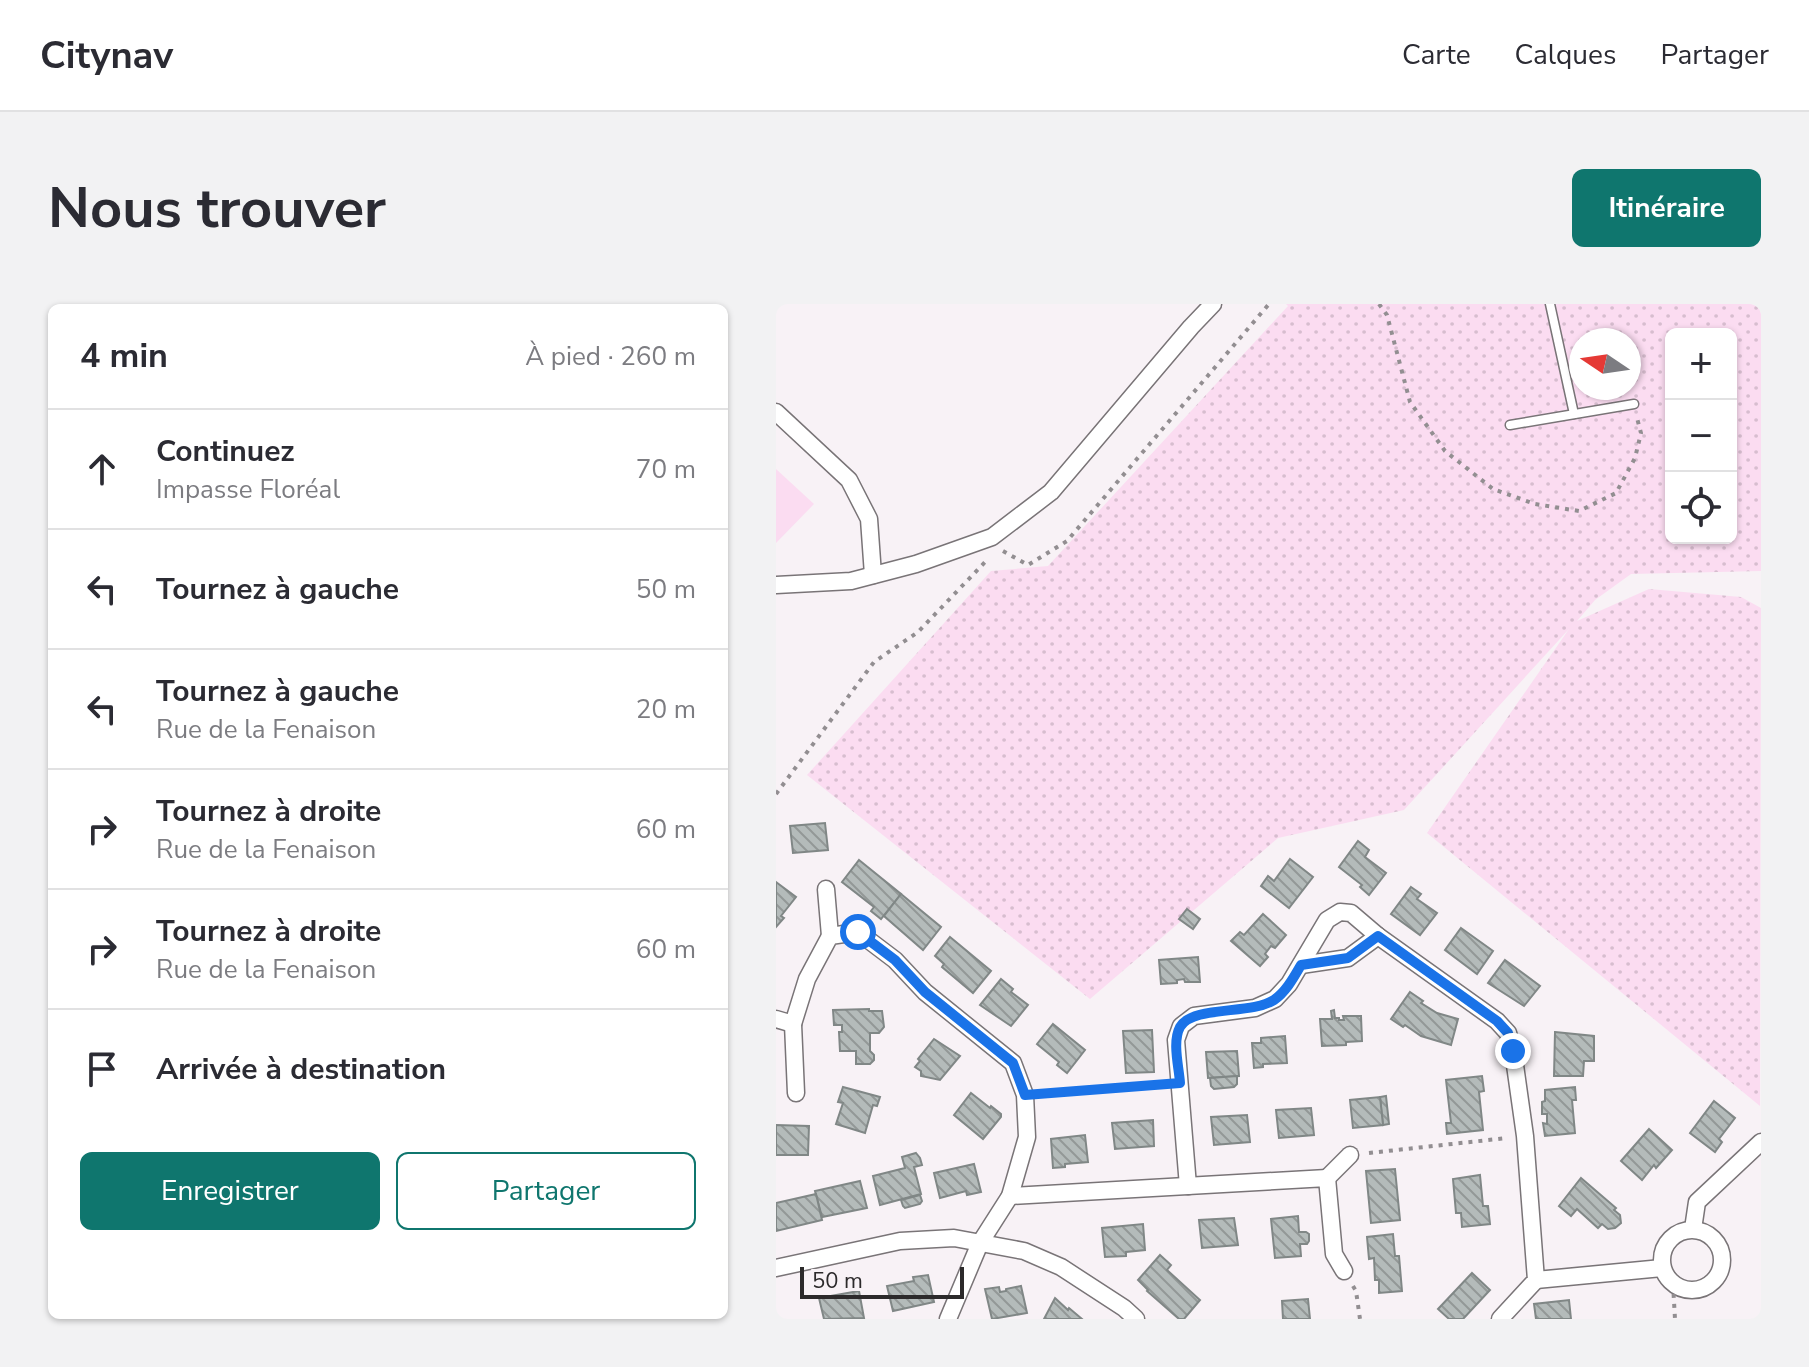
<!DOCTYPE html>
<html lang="fr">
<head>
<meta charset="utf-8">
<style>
  :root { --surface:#fff; --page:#f2f2f3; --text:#2b2b33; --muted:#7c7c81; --line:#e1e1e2; --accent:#0f766e }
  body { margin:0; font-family:"Nunito Sans",sans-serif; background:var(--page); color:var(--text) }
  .controls { position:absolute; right:24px; top:24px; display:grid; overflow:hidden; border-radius:12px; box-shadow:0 2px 6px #0004 }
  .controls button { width:72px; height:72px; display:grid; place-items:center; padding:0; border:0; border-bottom:2px solid var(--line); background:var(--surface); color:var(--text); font:40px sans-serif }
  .compass { position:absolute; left:793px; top:24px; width:72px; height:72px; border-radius:50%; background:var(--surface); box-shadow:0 2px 6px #0004; rotate:283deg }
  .scale { position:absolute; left:24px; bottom:20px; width:164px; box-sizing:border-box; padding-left:8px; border:4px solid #2c2a2b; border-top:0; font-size:22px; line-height:28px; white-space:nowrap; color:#2c2a2b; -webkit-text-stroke:6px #f8f2f6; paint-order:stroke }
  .stop { position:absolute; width:24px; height:24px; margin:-18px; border:6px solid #1a73e8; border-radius:50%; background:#fff }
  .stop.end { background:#1a73e8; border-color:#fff; box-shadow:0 2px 8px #0008 }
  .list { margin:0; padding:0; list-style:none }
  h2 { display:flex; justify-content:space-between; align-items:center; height:104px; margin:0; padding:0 32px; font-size:34px }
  h2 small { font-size:26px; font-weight:400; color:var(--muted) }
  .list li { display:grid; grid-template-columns:52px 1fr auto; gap:24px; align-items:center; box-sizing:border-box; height:120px; padding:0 32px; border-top:2px solid var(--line) }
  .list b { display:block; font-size:30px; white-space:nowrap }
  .list p { margin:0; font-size:26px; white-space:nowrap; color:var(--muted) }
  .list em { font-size:26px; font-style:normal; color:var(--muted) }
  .actions { display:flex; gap:16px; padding:24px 32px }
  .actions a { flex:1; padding:18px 0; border:2px solid var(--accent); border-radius:12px; text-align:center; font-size:28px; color:var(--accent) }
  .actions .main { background:var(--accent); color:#fff }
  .icon { flex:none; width:44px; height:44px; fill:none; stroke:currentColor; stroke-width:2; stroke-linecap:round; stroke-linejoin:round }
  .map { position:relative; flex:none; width:985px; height:1015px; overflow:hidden; border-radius:12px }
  header { display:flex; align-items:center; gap:48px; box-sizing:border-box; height:112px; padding:0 40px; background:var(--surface); border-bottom:2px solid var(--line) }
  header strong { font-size:38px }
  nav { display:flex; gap:44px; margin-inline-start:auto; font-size:28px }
  .intro { display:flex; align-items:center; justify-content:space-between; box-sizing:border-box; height:192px; padding:0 48px }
  h1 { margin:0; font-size:56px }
  .button { padding:20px 36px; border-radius:12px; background:var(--accent); color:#fff; font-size:28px; font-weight:700 }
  main { display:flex; gap:48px; padding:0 48px }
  aside { flex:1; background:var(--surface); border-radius:12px; box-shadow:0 2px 6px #0004 }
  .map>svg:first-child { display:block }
</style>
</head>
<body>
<header>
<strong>Citynav</strong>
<nav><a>Carte</a><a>Calques</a><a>Partager</a></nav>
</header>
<div class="intro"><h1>Nous trouver</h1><a class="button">Itinéraire</a></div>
<main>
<aside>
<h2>4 min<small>À pied · 260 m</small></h2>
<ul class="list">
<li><svg class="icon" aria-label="ahead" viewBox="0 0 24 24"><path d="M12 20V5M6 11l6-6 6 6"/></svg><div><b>Continuez</b><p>Impasse Floréal</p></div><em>70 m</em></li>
<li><svg class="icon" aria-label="left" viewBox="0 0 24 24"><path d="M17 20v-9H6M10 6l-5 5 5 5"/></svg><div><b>Tournez à gauche</b></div><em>50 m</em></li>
<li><svg class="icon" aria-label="left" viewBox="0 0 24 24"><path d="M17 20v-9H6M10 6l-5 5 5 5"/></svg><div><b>Tournez à gauche</b><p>Rue de la Fenaison</p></div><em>20 m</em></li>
<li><svg class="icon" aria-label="right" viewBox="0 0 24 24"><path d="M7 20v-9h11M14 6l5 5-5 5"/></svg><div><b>Tournez à droite</b><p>Rue de la Fenaison</p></div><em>60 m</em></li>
<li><svg class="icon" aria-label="right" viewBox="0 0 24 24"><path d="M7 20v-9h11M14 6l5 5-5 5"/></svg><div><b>Tournez à droite</b><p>Rue de la Fenaison</p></div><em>60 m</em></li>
<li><svg class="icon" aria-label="arrive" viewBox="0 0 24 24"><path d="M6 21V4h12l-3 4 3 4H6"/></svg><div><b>Arrivée à destination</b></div></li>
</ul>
<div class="actions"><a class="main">Enregistrer</a><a>Partager</a></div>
</aside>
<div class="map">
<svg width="985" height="1015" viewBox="0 0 985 1015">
  <defs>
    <pattern id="grass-dots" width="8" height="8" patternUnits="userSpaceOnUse" patternTransform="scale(2)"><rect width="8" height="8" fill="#fbdcf1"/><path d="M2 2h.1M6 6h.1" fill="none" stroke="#d7bdcf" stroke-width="1.8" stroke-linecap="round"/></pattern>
    <pattern id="building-back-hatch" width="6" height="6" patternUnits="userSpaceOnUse" patternTransform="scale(2)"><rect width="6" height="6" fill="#b4bbba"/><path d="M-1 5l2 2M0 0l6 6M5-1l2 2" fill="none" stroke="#939897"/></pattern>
  </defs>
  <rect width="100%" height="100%" fill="#f8f2f6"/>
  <path fill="url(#grass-dots)" fill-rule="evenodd" d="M 510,0 L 985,0 L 985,267 L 855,270 L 819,296 L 801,317 L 873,285 L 965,293 L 985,304 L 984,802 L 651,529 L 793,325 L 628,506 L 502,534 L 314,695 L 31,471 L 215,267 L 272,262 L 512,2 ZM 895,30 L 955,30 L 955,234 L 895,234 ZM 805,36 L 853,36 L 853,84 L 805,84 Z"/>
  <path fill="#fbdcf1" d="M 0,165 L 38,200 L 0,239 Z"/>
  <g fill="url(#building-back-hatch)" stroke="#808786" stroke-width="2">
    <path d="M 49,519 L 52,546 L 17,549 L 14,522 Z"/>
    <path d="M 582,537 L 593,546 L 589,553 L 610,569 L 593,591 L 584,583 L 586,581 L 563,563 Z"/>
    <path d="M 514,555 L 537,573 L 513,604 L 485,582 L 492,572 L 498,577 Z"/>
    <path d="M 83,556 L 125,590 L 105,615 L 95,607 L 98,603 L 66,578 Z"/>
    <path d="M 0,578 L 20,593 L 5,612 L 8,614 L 0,623 Z"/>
    <path d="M 635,583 L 645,590 L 641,595 L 661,609 L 644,631 L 615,610 Z"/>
    <path d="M 125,590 L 165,623 L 147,646 L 108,612 Z"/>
    <path d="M 411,605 L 424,615 L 417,625 L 403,615 Z"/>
    <path d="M 487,610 L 510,631 L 499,644 L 495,642 L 489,650 L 492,653 L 484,662 L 455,637 L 464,628 L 468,631 Z"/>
    <path d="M 685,624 L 717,647 L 701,670 L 669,646 Z"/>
    <path d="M 174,633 L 215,667 L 197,689 L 166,663 L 168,660 L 159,652 Z"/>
    <path d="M 422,653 L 424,678 L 409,678 L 408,675 L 401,676 L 401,679 L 385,680 L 383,656 Z"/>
    <path d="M 729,656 L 764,682 L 748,702 L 712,679 Z"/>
    <path d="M 225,675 L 237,685 L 235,688 L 252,701 L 235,722 L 204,701 Z"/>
    <path d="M 634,688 L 647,697 L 645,699 L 661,709 L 682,715 L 675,741 L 645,732 L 629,721 L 627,723 L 615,715 Z"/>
    <path d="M 93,705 L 93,707 L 106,707 L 108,723 L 103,729 L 94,729 L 94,747 L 98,751 L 98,756 L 94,760 L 80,760 L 80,747 L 64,747 L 63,728 L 66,728 L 66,721 L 58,721 L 57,706 Z"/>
    <path d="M 558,706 L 559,714 L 563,714 L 563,716 L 568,716 L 567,712 L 585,712 L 586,737 L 570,738 L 570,741 L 546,742 L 544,715 L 556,715 L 555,707 Z"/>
    <path d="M 277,720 L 309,746 L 291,769 L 281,761 L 283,758 L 261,740 Z"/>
    <path d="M 376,726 L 378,768 L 350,769 L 347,727 Z"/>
    <path d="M 779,728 L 818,732 L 818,757 L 808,757 L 807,772 L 778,772 Z"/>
    <path d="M 509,732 L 511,759 L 487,760 L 487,763 L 478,764 L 476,739 L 485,739 L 485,734 Z"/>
    <path d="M 158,735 L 184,752 L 164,776 L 145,772 L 145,767 L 139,763 L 144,757 L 142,755 Z"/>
    <path d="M 461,747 L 463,772 L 432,774 L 430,748 Z"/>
    <path d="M 461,772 L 461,780 L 458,783 L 438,785 L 435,782 L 434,774 Z"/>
    <path d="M 706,772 L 708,787 L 703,788 L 707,826 L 671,830 L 670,819 L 675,819 L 670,776 Z"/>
    <path d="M 67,783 L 104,793 L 101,802 L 97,801 L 89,829 L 60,820 L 67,799 L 62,798 Z"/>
    <path d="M 799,783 L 800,796 L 796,796 L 799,829 L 769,832 L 767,819 L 771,820 L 771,810 L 766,810 L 766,798 L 769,797 L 769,786 Z"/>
    <path d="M 195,789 L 214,804 L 215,802 L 225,810 L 225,813 L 207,835 L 178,811 Z"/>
    <path d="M 610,792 L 613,820 L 607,821 L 604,793 Z"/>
    <path d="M 604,793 L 607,821 L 577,824 L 574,796 Z"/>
    <path d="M 938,797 L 959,814 L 943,835 L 946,838 L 939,848 L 914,829 Z"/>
    <path d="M 535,804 L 538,831 L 503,834 L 500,806 Z"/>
    <path d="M 471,811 L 474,838 L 438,841 L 435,813 Z"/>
    <path d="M 377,816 L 378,842 L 339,845 L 336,819 Z"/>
    <path d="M 0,821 L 33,822 L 32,851 L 0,851 Z"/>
    <path d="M 873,825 L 896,846 L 880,864 L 878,861 L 866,876 L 845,857 Z"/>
    <path d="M 309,831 L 312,858 L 289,860 L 289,863 L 277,864 L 275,835 Z"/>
    <path d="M 140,849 L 144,854 L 146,861 L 138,863 L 145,890 L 104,901 L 97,872 L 129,864 L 126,853 Z"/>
    <path d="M 198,860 L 205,888 L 191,891 L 190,887 L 164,894 L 158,869 Z"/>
    <path d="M 619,865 L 624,916 L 595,919 L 590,867 Z"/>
    <path d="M 704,871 L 707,902 L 712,902 L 714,920 L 686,923 L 685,909 L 680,909 L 677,875 Z"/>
    <path d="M 805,874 L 840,904 L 838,906 L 844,911 L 845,919 L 839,924 L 832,925 L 826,920 L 822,924 L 801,905 L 795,912 L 783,902 Z"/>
    <path d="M 84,877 L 91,904 L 46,913 L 39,887 Z"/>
    <path d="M 40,890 L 46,916 L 0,927 L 0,899 Z"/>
    <path d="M 144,891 L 146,897 L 144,900 L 129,904 L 127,902 L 125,896 Z"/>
    <path d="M 522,912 L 523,928 L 530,928 L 533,930 L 533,937 L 531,940 L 524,940 L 525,952 L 499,954 L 495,915 Z"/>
    <path d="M 458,914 L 462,941 L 426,944 L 423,916 Z"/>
    <path d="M 367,920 L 369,946 L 350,948 L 350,952 L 329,953 L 326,924 Z"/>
    <path d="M 617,930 L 619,952 L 623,952 L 626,987 L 603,989 L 603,976 L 599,976 L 598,954 L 593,955 L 591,933 Z"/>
    <path d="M 384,951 L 395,961 L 391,966 L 424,996 L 408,1015 L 403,1015 L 371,987 L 372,986 L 362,976 Z"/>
    <path d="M 696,969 L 714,986 L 687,1015 L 673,1015 L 662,1005 Z"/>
    <path d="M 152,971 L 158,998 L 117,1007 L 111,982 L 138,977 L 137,973 Z"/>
    <path d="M 245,982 L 251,1009 L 216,1015 L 209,985 L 223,983 L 224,988 L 230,987 L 230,985 Z"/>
    <path d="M 83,987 L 88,1014 L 48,1015 L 43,994 Z"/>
    <path d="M 279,994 L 292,1006 L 293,1004 L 306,1015 L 268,1015 Z"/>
    <path d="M 532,995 L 534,1015 L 507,1015 L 506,997 Z"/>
    <path d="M 793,996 L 795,1015 L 760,1015 L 758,1000 Z"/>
  </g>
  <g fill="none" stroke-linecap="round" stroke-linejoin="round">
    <g stroke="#797477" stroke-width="11">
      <g id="lane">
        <path d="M 774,0 L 798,110"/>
        <path d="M 734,121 L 858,100"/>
      </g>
    </g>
    <g stroke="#797477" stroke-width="19">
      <g id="street">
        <path d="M 0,108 L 73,176 L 93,215 L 97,271"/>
        <path d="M 0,281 L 75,277 L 140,260 L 216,233 L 275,188 L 415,23 L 437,0"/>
        <path d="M 50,585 L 54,632"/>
        <path d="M 525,661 L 572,654 L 602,632"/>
        <path d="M 0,715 L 17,720 L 31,675 L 54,632 L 82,628 L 119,656 L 149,688 L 237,759 L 249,791 L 251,833 L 234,892 L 204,939 L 172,1015"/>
        <path d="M 17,720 L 20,789"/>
        <path d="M 551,874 L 574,851"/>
        <path d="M 412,882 L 400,736 L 405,722 L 418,712 L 479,704 L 499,695 L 513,680 L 551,616 L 564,608 L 575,609 L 602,632 L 721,717 L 732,729 L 737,747 L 749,832 L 760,976 L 724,1015"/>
        <path d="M 234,892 L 551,874 L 558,950 L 568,967"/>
        <path d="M 917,925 L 921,898 L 985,838"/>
        <circle cx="916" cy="956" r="30"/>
        <path d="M 0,964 L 124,937 L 178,934 L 248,947 L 285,963 L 348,1004 L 360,1015"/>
        <path d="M 760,976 L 886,964"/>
      </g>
    </g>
    <g stroke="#928e91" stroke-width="4" stroke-dasharray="4 6" stroke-linecap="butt">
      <path d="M 603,0 L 611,11 L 634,98 L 669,147 L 717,185 L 759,200 L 803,207 L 840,189 L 859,154 L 865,129 L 861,114"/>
      <path d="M 227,247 L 252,261 L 291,237 L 493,0"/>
      <path d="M 0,490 L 98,358 L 142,328 L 211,256"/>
      <path d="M 267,790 L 386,781"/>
      <path d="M 593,849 L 731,834"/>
      <path d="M 897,980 L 899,1015"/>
      <path d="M 577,982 L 580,987 L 584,1015"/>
    </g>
    <use href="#lane" stroke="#fff" stroke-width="8"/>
    <use href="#street" stroke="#fff" stroke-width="16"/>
  </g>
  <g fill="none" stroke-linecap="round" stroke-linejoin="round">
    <path stroke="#1a73e8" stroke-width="10" d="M 82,628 L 119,656 L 149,688 L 237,759 L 249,791 L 404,779 C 403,763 396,738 404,723 C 417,701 475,711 498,696 C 510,688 518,673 525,661 L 572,654 L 602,632 L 721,717 L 732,729 L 737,747"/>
  </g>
</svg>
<div class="controls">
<button>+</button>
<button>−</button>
<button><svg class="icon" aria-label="locate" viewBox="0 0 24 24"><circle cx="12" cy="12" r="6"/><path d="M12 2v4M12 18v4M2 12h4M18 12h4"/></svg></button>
</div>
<svg class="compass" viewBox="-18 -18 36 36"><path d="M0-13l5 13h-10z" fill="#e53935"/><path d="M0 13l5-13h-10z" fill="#7c7c81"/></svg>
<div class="scale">50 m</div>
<div class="stop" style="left:82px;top:628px"></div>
<div class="stop end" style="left:737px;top:747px"></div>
</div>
</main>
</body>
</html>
